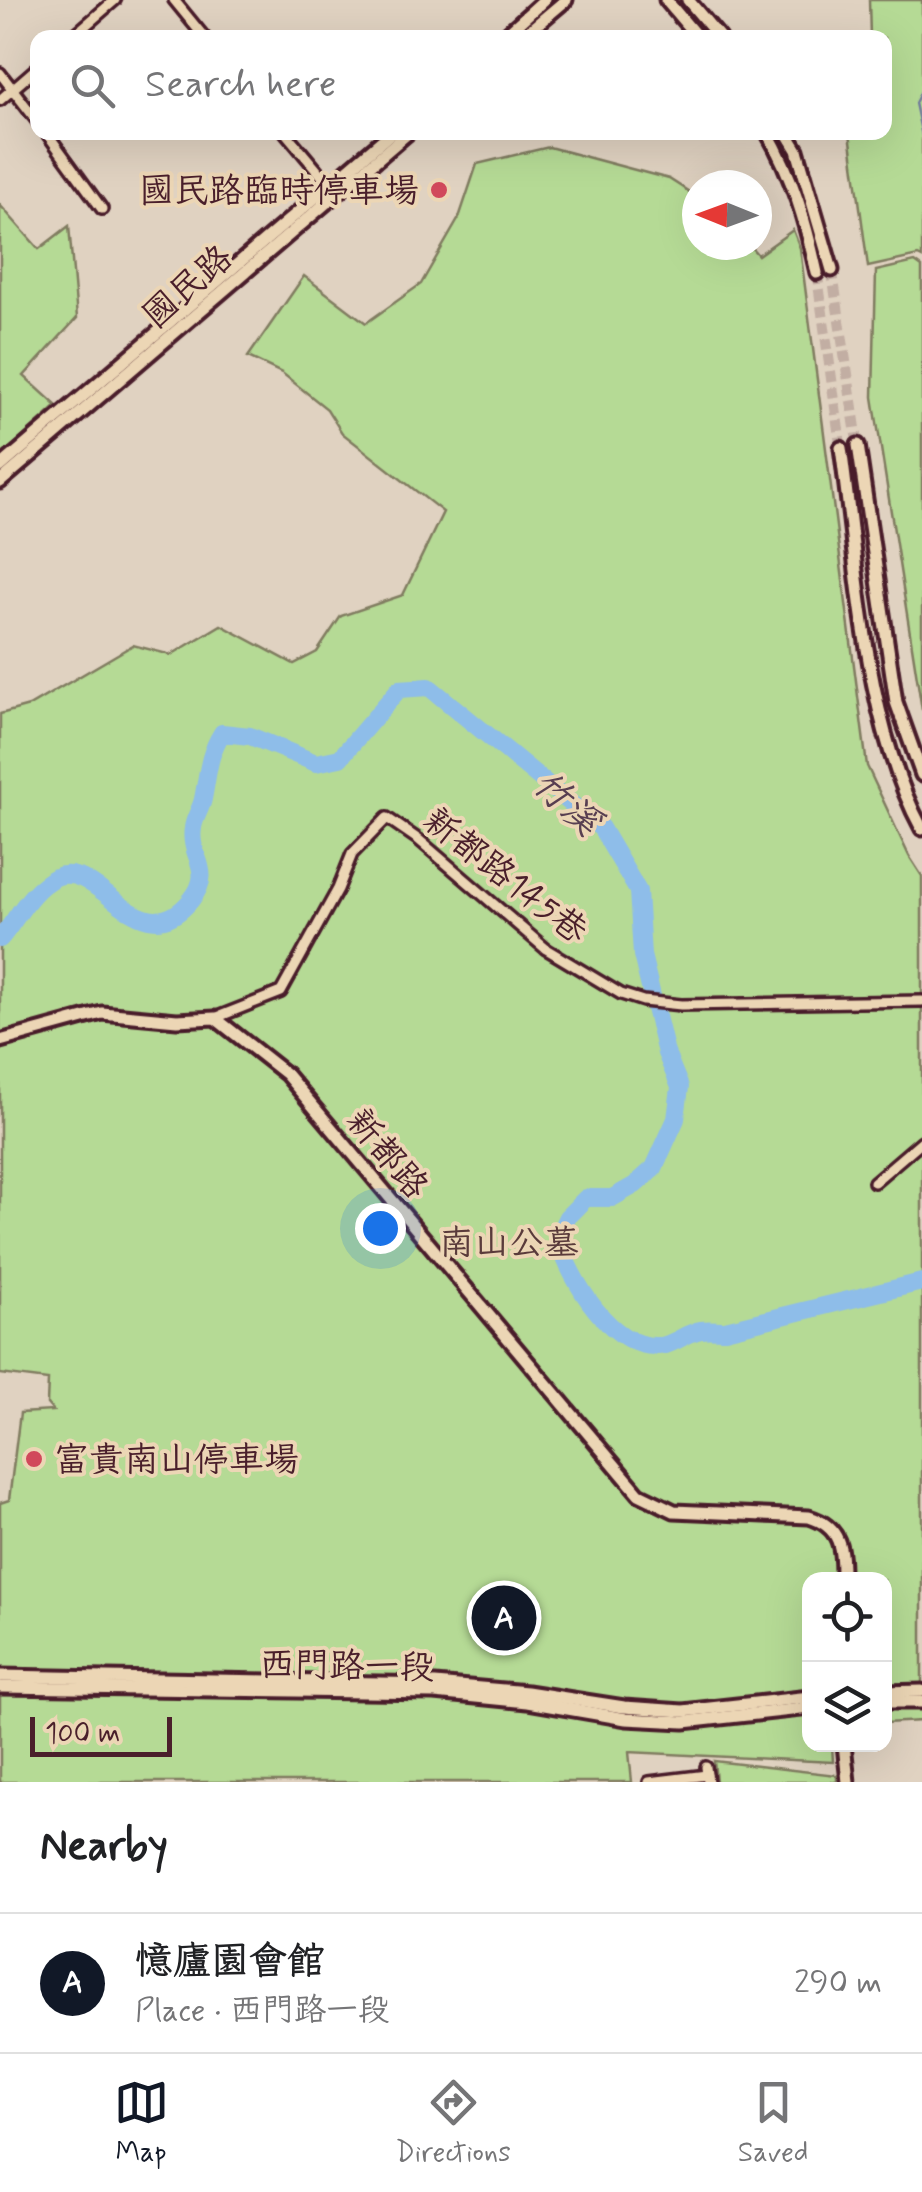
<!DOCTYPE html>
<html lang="en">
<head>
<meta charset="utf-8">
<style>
  :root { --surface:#fff; --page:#f2f2f2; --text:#202124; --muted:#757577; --line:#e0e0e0; --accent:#111827 }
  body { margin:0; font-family:Mynerve,"LXGW WenKai TC",sans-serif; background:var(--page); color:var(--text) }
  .controls { position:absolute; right:30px; bottom:30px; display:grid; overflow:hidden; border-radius:20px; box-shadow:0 10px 40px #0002 }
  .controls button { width:90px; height:90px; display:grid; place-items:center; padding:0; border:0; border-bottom:2px solid var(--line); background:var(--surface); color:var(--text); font:50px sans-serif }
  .compass { position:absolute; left:682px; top:170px; width:90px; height:90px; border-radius:50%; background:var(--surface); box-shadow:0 10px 40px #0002; rotate:271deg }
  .scale { position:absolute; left:30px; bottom:25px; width:142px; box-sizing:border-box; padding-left:10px; border:5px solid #4a1f2b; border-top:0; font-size:28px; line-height:35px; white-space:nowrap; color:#4a1f2b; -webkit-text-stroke:8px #ecd6b5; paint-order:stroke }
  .you { position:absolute; left:380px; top:1228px; width:35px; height:35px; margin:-25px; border:8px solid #fff; border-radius:50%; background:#1a73e8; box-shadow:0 0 0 15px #1a73e833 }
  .badge { display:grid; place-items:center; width:65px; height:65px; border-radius:50%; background:var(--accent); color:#fff; font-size:32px; font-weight:700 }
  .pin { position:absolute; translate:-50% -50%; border:5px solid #fff; box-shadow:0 2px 10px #0006 }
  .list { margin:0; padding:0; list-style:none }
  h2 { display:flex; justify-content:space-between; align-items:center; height:130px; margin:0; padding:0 40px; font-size:42px }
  h2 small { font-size:32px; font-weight:400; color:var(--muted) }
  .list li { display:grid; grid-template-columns:65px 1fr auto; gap:30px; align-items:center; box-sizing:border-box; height:140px; padding:0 40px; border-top:2px solid var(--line) }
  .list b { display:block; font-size:38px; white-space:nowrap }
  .list p { margin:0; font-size:32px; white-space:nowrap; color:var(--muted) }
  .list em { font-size:32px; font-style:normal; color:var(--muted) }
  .icon { flex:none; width:55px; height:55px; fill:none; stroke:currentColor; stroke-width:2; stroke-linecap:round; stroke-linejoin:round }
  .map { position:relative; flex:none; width:922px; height:1782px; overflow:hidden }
  .search { position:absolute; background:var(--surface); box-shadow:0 10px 40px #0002; left:30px; right:30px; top:30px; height:110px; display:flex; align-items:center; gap:25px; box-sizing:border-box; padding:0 35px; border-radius:20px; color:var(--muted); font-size:38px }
  .sheet { height:270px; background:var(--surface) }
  nav { display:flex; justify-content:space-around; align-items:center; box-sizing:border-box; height:140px; border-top:2px solid var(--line); background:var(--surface); font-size:28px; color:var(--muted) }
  nav a { display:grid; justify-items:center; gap:5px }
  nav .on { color:var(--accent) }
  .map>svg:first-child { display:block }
</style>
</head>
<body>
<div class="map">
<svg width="922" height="1782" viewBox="0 0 922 1782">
  <rect width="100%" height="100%" fill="#e0d2c1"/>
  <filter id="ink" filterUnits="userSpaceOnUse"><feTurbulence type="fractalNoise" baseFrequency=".01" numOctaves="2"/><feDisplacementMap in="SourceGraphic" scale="20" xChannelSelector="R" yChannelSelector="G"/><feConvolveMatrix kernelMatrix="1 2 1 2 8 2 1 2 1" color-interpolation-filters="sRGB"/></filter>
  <g filter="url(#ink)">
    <g fill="#b5da95" stroke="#807c60" stroke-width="2.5">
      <path d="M 869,0 L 922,0 L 922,258 L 918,256 L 868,267 L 850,133 L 884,132 L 884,38 L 870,37 Z"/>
      <path d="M 549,147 L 669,179 L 697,197 L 697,245 L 749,245 L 758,255 L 793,230 L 800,248 L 867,766 L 909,856 L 922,876 L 922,1721 L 885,1723 L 884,1580 L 810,1580 L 810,1744 L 832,1745 L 833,1762 L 629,1752 L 632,1782 L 0,1782 L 0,1503 L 9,1500 L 20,1413 L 53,1411 L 47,1404 L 48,1380 L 0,1374 L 0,714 L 29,706 L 133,645 L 171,655 L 221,625 L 294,664 L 317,652 L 341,616 L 403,595 L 443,512 L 342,433 L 327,409 L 282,373 L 248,357 L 304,276 L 366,323 L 421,284 L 459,218 L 477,164 Z"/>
      <path d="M 0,205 L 39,249 L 69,226 L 77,318 L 24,376 L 57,406 L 0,457 Z"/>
      <path d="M 915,262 L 922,267 L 922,710 L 873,397 L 876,271 Z"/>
      <path d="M 714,1761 L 837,1775 L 837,1782 L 716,1782 Z"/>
    </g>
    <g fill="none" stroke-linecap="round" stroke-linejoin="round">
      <path stroke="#737e9d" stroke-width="2.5" d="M 922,89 L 915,103 L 922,136"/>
      <path stroke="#8ebde9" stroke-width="18" d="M 0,939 C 18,918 29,890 56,877 C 98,858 140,962 191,900 C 216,869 188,858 193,828 C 194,818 201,809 203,799 C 208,774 208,755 222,733 L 250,736 L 316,763 L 340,758 L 399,689 L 429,687 L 601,828 L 638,891 L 642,955 L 666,1053 L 680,1087 L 676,1119 L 654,1168 L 635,1185 L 612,1198 L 586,1198 L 567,1217 L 557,1237 C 569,1277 613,1356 665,1345 C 677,1342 688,1332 701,1330 C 708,1329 717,1330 725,1330 L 922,1282"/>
      <g stroke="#c2aea3" stroke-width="11" stroke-dasharray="11 5.5" stroke-linecap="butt">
        <path d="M 832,270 L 858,445"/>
        <path d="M 817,273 L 841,448"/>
      </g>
      <g stroke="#4a1f2b" stroke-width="16">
        <g id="minor">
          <path d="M 174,0 L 205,38"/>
          <path d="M 71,38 L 115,0"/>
          <path d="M 0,73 L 38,122"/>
          <path d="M 0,100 L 38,67"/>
          <path d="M 46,132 L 102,209"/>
          <path d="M 285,132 L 332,188"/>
          <path d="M 215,1018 L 281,992 L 338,889 L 352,854 L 387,818 L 419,840 L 546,949 L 621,994 L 643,1001 L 681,1005 L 922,1001"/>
          <path d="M 874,1182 L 922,1141"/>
          <path d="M 706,1767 L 708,1782"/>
          <path d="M 649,1782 L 707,1775"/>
        </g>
      </g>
      <g stroke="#4a1f2b" stroke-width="19">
        <g id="tertiary">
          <path d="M 666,0 L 698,38"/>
          <path d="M 688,0 L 720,38"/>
          <path d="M 502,38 L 544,0"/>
          <path d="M 521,38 L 566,0"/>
          <path d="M 767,132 C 793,177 806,223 817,273"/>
          <path d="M 786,132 L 797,150 L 832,270"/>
          <path d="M 858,445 L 896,702 L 922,775"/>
          <path d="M 841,448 C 858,568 864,722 922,829"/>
          <path d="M 0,467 L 392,132"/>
          <path d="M 0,482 L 409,132"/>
          <path d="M 0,1041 L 102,1013 L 177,1020 L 215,1018 L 286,1074 L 639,1494 L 674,1511 L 809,1517 C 842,1527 842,1549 842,1580"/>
          <path d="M 0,1676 L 435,1684 L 527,1692 L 624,1707 L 683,1711 L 810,1697"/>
          <path d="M 0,1687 L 435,1693 L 527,1702 L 626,1719 L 684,1722 L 810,1708"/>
          <path d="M 884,1692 L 922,1691"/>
          <path d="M 884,1702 L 922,1702"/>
          <path d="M 844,1744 L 848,1782"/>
        </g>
      </g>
      <use href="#minor" stroke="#ecd6b5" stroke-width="9"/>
      <use href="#tertiary" stroke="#ecd6b5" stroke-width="11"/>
    </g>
  </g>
  <g fill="#d1495b" stroke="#ecd6b5" stroke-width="4">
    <circle cx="439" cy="190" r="10"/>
    <circle cx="34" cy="1459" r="10"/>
  </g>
  <g text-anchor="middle" stroke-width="8" stroke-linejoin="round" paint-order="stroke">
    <g font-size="35" fill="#4a1f2b" stroke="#ecd6b5" text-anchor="end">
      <text x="419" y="202">國民路臨時停車場</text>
      <text x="54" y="1471" text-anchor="start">富貴南山停車場</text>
    </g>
    <g font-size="35" fill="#4a1f2b" stroke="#ecd6b5">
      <text transform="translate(187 286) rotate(-41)" y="12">國民路</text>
      <text transform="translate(506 875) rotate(38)" y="12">新都路145巷</text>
      <text transform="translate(388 1153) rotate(50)" y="12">新都路</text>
      <text transform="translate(347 1665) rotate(1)" y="12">西門路一段</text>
    </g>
    <g font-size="35" fill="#5a3b3b" stroke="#ecd6b5">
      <text x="509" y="1254">南山公墓</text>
    </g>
    <g font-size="38" font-style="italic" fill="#583f51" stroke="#ecd6b5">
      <text transform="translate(567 802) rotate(42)" y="13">竹溪</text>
    </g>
  </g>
</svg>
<div class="controls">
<button><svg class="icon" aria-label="locate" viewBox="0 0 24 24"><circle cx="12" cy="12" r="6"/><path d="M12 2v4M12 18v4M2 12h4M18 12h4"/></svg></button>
<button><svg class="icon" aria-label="layers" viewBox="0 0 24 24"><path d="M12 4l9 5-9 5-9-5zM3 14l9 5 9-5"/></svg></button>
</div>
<svg class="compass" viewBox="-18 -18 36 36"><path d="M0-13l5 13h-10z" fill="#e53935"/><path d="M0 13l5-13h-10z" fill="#757577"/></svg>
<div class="scale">100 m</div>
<div class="you"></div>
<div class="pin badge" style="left:504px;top:1618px">A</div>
<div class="search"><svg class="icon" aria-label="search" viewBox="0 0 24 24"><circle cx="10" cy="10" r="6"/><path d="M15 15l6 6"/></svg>Search here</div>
</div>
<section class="sheet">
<h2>Nearby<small></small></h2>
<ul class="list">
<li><span class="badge">A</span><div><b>憶廬園會館</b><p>Place · 西門路一段</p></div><em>290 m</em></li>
</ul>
</section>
<nav>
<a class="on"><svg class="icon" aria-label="map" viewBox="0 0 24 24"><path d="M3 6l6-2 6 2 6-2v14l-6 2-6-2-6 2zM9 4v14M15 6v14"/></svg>Map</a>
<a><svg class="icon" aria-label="directions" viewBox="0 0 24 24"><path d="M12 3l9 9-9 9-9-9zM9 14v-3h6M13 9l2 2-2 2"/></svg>Directions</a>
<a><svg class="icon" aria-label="saved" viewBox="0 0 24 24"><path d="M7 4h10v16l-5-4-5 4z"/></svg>Saved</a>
</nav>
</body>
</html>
